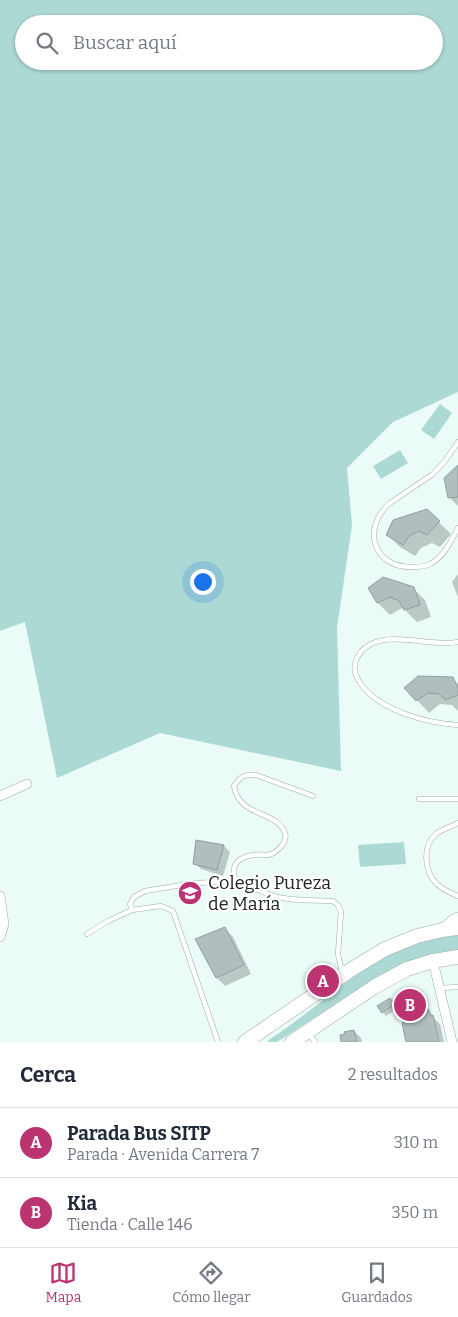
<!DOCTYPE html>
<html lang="es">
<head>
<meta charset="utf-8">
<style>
  :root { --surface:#fff; --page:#f6f6f7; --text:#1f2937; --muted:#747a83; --line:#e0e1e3; --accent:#bb3370 }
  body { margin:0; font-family:Bitter,serif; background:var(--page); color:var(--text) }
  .you { position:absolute; left:202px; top:581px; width:18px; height:18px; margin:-12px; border:4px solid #fff; border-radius:50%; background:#1a73e8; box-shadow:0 0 0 8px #1a73e833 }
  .badge { display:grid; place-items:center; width:32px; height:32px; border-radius:50%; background:var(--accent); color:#fff; font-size:16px; font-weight:700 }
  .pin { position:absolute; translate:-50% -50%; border:2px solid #fff; box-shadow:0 1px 5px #0006 }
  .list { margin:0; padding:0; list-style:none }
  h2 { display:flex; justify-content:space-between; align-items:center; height:65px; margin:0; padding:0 20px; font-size:21px }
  h2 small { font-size:16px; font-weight:400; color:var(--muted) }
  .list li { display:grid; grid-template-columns:32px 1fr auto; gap:15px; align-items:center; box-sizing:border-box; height:70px; padding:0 20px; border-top:1px solid var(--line) }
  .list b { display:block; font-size:19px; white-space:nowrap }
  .list p { margin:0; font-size:16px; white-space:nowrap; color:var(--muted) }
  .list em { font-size:16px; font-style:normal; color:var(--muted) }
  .icon { flex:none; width:28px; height:28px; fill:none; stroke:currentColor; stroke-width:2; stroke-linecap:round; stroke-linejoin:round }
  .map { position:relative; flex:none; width:458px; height:1042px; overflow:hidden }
  .search { position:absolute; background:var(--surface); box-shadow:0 1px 4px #0004; left:15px; right:15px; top:15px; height:55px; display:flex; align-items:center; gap:12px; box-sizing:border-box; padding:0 18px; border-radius:28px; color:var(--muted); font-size:19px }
  .sheet { height:205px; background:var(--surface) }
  nav { display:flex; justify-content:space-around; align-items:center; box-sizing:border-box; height:70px; border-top:1px solid var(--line); background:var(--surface); font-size:14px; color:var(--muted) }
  nav a { display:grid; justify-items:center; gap:2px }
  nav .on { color:var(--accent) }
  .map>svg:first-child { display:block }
</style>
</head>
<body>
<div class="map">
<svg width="458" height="1042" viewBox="0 0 458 1042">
  <rect width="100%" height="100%" fill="#ebfbf8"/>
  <g fill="#add9d4" fill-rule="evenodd">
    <path d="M 0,0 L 458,0 L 458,392 L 393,422 L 347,468 L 352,525 L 337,628 L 341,771 L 160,733 L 57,778 L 25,622 L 0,631 ZM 24,24 L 434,24 L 434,61 L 24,61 Z"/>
    <path d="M 440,404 L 452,413 L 434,439 L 421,430 Z"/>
    <path d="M 400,450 L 408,463 L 381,479 L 373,466 Z"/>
    <path d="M 404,842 L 406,864 L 360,867 L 358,845 Z"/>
    <path d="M 458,935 L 458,950 L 425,956 L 396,967 L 369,982 L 277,1042 L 267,1042 L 270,1039 C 334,998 377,942 458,935 Z"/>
  </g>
  <g fill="#0003">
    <path d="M 458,467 L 458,506 L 449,497 Z"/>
    <path d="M 426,510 L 451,534 L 440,547 L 432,543 L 421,548 L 415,556 L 400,547 L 388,535 Z"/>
    <path d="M 458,574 L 458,597 L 452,582 Z"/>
    <path d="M 370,588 L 413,588 L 425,600 L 431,617 L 417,622 L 404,609 L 402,608 L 390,615 L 378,603 Z"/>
    <path d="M 452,678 L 458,684 L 458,711 L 452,705 L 440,704 L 429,713 L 406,688 Z"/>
    <path d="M 197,842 L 224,846 L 230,852 L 223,876 L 201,869 L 194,863 Z"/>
    <path d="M 225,929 L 233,937 L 251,974 L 225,986 L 217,978 L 197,940 Z"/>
    <path d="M 417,993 L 424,1000 L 434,1018 L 440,1024 L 444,1042 L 408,1042 L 406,1023 L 398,1008 L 386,1016 L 383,1012 L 394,1003 L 395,1005 Z"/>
    <path d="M 354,1031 L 361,1038 L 362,1042 L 342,1042 Z"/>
  </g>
  <g fill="#b0bfbd" stroke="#91a09e">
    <path d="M 458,465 L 458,497 L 448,498 L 444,478 Z"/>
    <path d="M 427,509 L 440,521 L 427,535 L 419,531 L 409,536 L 403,545 L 386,535 L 393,520 Z"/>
    <path d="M 383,577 L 414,587 L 420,605 L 404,610 L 399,601 L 390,597 L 377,603 L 368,588 Z"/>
    <path d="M 418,676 L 453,677 L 458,688 L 458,695 L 446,700 L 439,694 L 428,693 L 416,701 L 404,688 Z"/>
    <path d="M 196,840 L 224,845 L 217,870 L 193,864 Z"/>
    <path d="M 225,927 L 244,965 L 216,978 L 195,939 Z"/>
    <path d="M 417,991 L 431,1016 L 433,1015 L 439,1042 L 406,1042 L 402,1023 L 404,1022 L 394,1003 Z"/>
    <path d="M 390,998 L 395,1004 L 382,1013 L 377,1006 Z"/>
    <path d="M 354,1030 L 357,1042 L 341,1042 L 340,1035 L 345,1034 L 344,1032 Z"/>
  </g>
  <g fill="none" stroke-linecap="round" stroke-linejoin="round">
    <g stroke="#9dacaa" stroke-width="5.5">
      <g id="lane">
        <path d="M 458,442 L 445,461 L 433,474 L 390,503 C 362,527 372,567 411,567 C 417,567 425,567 430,564 C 444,557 451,541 458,528"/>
        <path d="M 458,642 C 433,647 394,632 371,644 C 363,648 357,655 355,664 C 353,673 358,681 364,688 C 385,712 427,723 458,725"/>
        <path d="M 313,796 L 256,775 C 244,774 241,776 234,786 C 239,818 277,810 285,833 C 288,842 277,853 268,855 C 263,855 258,854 253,855 C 244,856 234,861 234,870 C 233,874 235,878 237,881 C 242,885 251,888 258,890 C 266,893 275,897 283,898 C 299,901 317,900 333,901 L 338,905 L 341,912 L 338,954 L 342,972"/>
        <path d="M 419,799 L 458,799"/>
        <path d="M 458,823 C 451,827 442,829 436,834 C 422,846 424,872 437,884 C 443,890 451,893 458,896"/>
        <path d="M 132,910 L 130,904 L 134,897 L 145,891 L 188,884 L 236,880"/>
        <path d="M 87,934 L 108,921 L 132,910 L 161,906 L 173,911 L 218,1042"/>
        <path d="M 440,988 L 458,987"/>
        <path d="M 308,1033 L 315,1042"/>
      </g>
    </g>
    <g stroke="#9dacaa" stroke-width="10">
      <g id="street">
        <path d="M 0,796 L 27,784"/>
        <path d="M 0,896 L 4,924 L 0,937"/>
        <path d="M 442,930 L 452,920 L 458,917"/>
        <path d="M 433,961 L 452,1042"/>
      </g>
    </g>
    <g stroke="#9dacaa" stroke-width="15">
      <g id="primary">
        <path d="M 245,1042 L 352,969 L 385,949 L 417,936 L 442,930 L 458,928"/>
        <path d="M 292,1042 L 374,987 L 407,969 L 433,961 L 458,957"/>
      </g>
    </g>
    <use href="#lane" stroke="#fff" stroke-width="4.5"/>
    <use href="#street" stroke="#fff" stroke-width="9"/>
    <use href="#primary" stroke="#fff" stroke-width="14"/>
  </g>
  <defs>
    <g id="school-disc" transform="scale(1.25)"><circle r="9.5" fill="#bb3370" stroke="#fff"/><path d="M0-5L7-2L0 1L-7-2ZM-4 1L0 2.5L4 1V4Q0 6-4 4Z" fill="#fff"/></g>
  </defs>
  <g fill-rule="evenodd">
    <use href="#school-disc" x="190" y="893"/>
  </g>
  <g text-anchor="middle" stroke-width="4.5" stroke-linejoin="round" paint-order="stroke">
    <g font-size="18" fill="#202625" stroke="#fff" text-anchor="start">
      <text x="208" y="889">Colegio Pureza<tspan x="208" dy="21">de María</tspan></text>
    </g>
  </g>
</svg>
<div class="you"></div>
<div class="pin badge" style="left:323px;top:981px">A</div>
<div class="pin badge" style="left:410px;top:1005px">B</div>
<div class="search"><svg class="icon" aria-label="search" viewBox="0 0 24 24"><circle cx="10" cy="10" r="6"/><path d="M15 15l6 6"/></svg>Buscar aquí</div>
</div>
<section class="sheet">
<h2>Cerca<small>2 resultados</small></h2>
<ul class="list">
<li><span class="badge">A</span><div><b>Parada Bus SITP</b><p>Parada · Avenida Carrera 7</p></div><em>310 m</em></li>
<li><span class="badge">B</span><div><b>Kia</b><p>Tienda · Calle 146</p></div><em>350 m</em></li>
</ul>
</section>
<nav>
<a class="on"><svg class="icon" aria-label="map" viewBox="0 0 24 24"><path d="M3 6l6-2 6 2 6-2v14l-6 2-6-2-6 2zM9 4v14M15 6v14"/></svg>Mapa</a>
<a><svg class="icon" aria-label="directions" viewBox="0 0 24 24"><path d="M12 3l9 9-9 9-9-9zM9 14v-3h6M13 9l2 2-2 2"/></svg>Cómo llegar</a>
<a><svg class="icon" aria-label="saved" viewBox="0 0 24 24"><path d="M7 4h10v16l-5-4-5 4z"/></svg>Guardados</a>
</nav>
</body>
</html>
